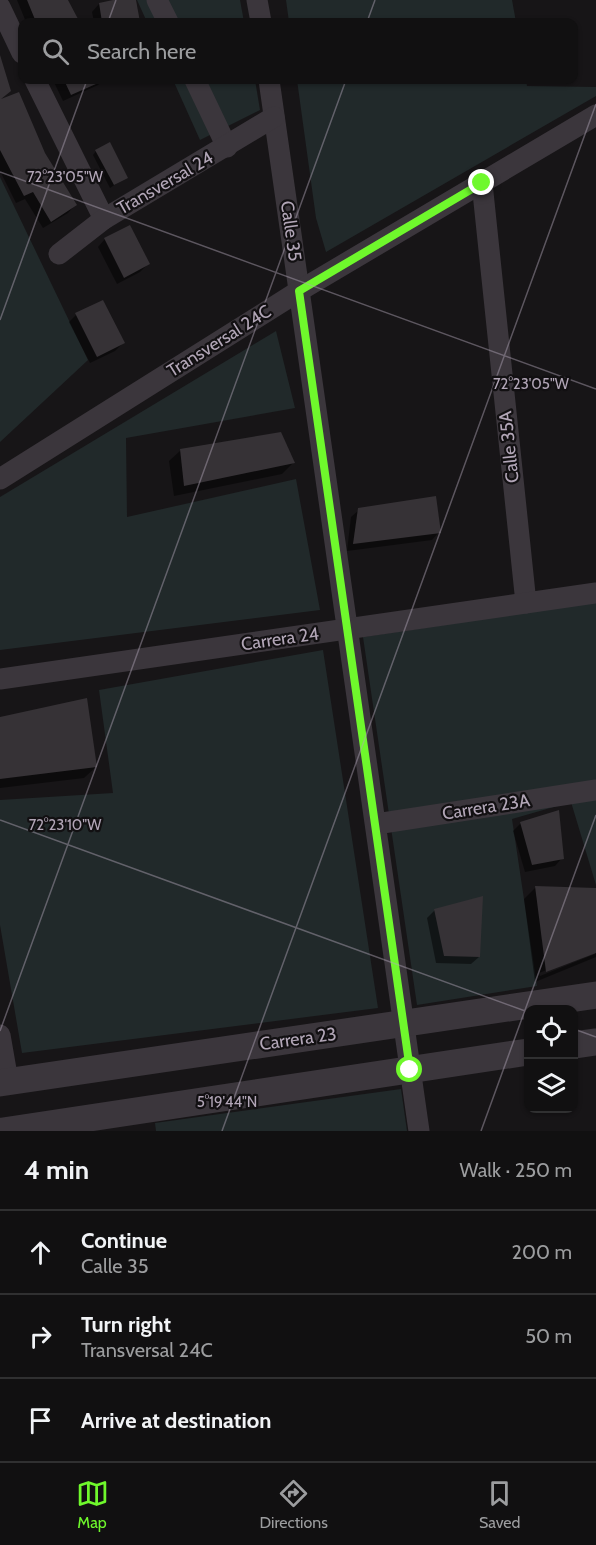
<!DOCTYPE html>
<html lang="en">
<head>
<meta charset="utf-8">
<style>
  :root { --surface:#111011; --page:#1a191a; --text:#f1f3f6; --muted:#9c9d9f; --line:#303031; --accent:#6ff82c }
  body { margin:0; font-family:Cabin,sans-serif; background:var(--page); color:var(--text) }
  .controls { position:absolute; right:18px; bottom:18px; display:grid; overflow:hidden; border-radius:12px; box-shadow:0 2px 4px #0004 }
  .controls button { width:54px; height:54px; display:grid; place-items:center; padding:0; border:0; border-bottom:2px solid var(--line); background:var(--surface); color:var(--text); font:30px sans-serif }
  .stop { position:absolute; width:18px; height:18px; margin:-14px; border:4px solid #6ff82c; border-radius:50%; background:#fff }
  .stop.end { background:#6ff82c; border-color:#fff; box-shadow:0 2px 6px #0008 }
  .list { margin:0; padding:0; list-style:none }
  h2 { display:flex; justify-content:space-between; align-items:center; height:78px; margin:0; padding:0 24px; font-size:26px }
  h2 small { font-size:20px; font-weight:400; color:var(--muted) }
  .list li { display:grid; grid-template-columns:39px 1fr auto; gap:18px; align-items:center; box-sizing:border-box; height:84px; padding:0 24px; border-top:2px solid var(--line) }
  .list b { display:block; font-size:22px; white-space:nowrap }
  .list p { margin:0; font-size:20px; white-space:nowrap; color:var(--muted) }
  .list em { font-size:20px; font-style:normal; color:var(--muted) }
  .icon { flex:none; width:33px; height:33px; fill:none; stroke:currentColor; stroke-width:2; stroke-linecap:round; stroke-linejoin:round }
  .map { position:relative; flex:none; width:596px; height:1131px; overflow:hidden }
  .search { position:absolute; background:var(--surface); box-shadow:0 2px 4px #0004; left:18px; right:18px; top:18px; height:66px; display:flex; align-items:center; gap:15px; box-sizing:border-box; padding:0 21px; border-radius:12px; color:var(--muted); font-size:22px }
  .sheet { height:330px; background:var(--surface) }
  nav { display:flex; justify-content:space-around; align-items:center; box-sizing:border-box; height:84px; border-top:2px solid var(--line); background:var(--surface); font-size:16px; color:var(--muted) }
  nav a { display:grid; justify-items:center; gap:3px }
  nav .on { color:var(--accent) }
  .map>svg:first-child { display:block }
</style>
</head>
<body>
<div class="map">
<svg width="596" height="1131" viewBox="0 0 596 1131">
  <rect width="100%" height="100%" fill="#171517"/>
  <g fill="#21292a">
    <path d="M 137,0 L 240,0 L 244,22 L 147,22 Z"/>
    <path d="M 286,0 L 512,0 L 516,22 L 289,22 Z"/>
    <path d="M 173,80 L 255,80 L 260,110 L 200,140 Z"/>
    <path d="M 297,80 L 526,80 L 527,86 L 596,87 L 596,96 L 326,252 L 316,218 Z"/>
    <path d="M 0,177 L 88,360 L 0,442 Z"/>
    <path d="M 276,331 L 295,408 L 126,438 L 127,517 L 296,479 L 320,610 L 0,650 L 0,497 Z"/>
    <path d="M 596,602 L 596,885 L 571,802 L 512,819 L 537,986 L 417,1005 L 363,637 Z"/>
    <path d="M 323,650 L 378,1008 L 22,1053 L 0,925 L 0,800 L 113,793 L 99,690 Z"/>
    <path d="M 401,1089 L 407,1131 L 156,1131 L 155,1123 Z"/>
  </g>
  <g fill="#0007" fill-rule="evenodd">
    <path d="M 17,0 L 67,0 L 76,19 L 72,22 L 26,22 Z"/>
    <path d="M 121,0 L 134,0 L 138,22 L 94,22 L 92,12 L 99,4 Z"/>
    <path d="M 53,80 L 104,80 L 98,85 L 63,101 Z"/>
    <path d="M 0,101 L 44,154 L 75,205 L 68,213 L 43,228 L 25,199 L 16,203 L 0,171 Z"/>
    <path d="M 96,151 L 126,177 L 110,188 L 93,155 Z"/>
    <path d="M 105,239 L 148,264 L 140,272 L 117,284 L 98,247 Z"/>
    <path d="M 76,315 L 123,343 L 115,351 L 90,363 L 69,322 Z"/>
    <path d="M 181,450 L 293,463 L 282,474 L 174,496 L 169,461 Z"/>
    <path d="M 359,510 L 439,532 L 432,540 L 347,551 L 351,517 Z"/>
    <path d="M 0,718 L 96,767 L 84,778 L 0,788 Z"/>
    <path d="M 521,823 L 562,858 L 555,866 L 525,872 L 513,831 Z"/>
    <path d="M 535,888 L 596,892 L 596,957 L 535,982 L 524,899 ZM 595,951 L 595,954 L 540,976 L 539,973 Z"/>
    <path d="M 435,910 L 479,957 L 471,964 L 436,963 L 427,918 Z"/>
  </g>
  <g fill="#363236">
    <path d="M 27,0 L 68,0 L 78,19 L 70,22 L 36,22 Z"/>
    <path d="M 113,0 L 136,0 L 140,22 L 102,22 L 99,3 Z"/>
    <path d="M 0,55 L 11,91 L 1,99 L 19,92 L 45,153 L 77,205 L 51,222 L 33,192 L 24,196 L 0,150 Z"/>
    <path d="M 64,80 L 105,80 L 71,95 Z"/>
    <path d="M 110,142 L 128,178 L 114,185 L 95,150 Z"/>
    <path d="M 130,225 L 150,264 L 124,278 L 104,238 Z"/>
    <path d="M 103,300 L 125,343 L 97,357 L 75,313 Z"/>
    <path d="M 281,432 L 295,463 L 184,486 L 180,449 Z"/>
    <path d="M 436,496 L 441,533 L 353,544 L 358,508 Z"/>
    <path d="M 87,698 L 97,767 L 0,779 L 0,717 Z"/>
    <path d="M 559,810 L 564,859 L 532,865 L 520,822 Z"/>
    <path d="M 535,886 L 596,888 L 596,953 L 546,972 Z"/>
    <path d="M 483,896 L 480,957 L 444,956 L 434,909 Z"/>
  </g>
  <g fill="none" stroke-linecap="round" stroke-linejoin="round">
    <g stroke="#3b363c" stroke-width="21">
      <path d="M 157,0 L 168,22"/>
      <path d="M 257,0 L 261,22"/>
      <path d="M 0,7 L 22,53"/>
      <path d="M 35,80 L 104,219"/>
      <path d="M 195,80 L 227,147"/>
      <path d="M 269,80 L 419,1131"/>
      <path d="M 482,183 L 526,603"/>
      <path d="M 59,254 L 104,219 L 274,117"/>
      <path d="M 0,479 L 299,291 L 596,115"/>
      <path d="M 0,679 L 596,593"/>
      <path d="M 376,824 L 596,790"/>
      <path d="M 0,1035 L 8,1081"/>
    </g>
    <g stroke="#3b363c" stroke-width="27">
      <path d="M 574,1045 L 596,1042"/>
      <path d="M 0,1083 L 596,995"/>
      <path d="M 3,1131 L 528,1052"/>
    </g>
  </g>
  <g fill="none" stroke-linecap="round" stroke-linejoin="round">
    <path stroke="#6ff82c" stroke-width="8" d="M 410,1070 L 299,291 L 482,183"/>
  </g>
  <path fill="none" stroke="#b2a6b7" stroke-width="1.5" stroke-opacity="0.45" d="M 108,22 L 116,0M 367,22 L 375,0M 0,172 L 596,389M 0,320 L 87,80M 0,820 L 528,1012M 574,1029 L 596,1037M 0,1031 L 346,80M 222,1131 L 596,104M 481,1131 L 596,815"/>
  <g text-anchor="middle" stroke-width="4.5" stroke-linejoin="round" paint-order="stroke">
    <g font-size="18" fill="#b2a6b7" stroke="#121012">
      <text transform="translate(165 183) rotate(-30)" y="6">Transversal 24</text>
      <text transform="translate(291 231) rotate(82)" y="6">Calle 35</text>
      <text transform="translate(219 341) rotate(-32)" y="6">Transversal 24C</text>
      <text transform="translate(509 447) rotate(-96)" y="6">Calle 35A</text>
      <text transform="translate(280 639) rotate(-8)" y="6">Carrera 24</text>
      <text transform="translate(486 807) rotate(-9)" y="6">Carrera 23A</text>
      <text transform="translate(298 1039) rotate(-8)" y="6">Carrera 23</text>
    </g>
  </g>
  <g font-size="15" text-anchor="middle" fill="#b2a6b7" stroke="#121012" stroke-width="4.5" stroke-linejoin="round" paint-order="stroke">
    <text x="65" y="182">72°23'05"W</text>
    <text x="531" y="389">72°23'05"W</text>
    <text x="65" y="830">72°23'10"W</text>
    <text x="227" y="1107">5°19'44"N</text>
  </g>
</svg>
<div class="controls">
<button><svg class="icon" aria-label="locate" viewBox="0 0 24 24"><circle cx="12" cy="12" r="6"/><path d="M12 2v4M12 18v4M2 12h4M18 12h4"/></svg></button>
<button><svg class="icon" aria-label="layers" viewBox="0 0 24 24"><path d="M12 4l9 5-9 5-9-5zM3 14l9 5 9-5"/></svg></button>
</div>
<div class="stop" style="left:410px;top:1070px"></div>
<div class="stop end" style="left:482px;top:183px"></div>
<div class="search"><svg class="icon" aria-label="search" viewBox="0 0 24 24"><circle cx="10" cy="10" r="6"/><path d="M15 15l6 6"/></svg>Search here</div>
</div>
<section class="sheet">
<h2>4 min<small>Walk · 250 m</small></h2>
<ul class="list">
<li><svg class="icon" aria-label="ahead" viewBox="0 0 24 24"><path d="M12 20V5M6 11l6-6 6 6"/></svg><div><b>Continue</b><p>Calle 35</p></div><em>200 m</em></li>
<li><svg class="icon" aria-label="right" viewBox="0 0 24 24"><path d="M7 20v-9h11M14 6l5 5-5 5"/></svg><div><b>Turn right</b><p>Transversal 24C</p></div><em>50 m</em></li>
<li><svg class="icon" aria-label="arrive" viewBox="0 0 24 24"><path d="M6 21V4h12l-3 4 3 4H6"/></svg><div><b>Arrive at destination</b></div></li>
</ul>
</section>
<nav>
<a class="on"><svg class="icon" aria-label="map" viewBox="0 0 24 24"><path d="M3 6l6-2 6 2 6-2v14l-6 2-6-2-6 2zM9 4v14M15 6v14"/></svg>Map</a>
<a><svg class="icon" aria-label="directions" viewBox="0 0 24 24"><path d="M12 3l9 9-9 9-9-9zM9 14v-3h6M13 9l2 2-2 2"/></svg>Directions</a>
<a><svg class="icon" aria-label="saved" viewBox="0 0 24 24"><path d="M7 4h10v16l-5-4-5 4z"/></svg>Saved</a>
</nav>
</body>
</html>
